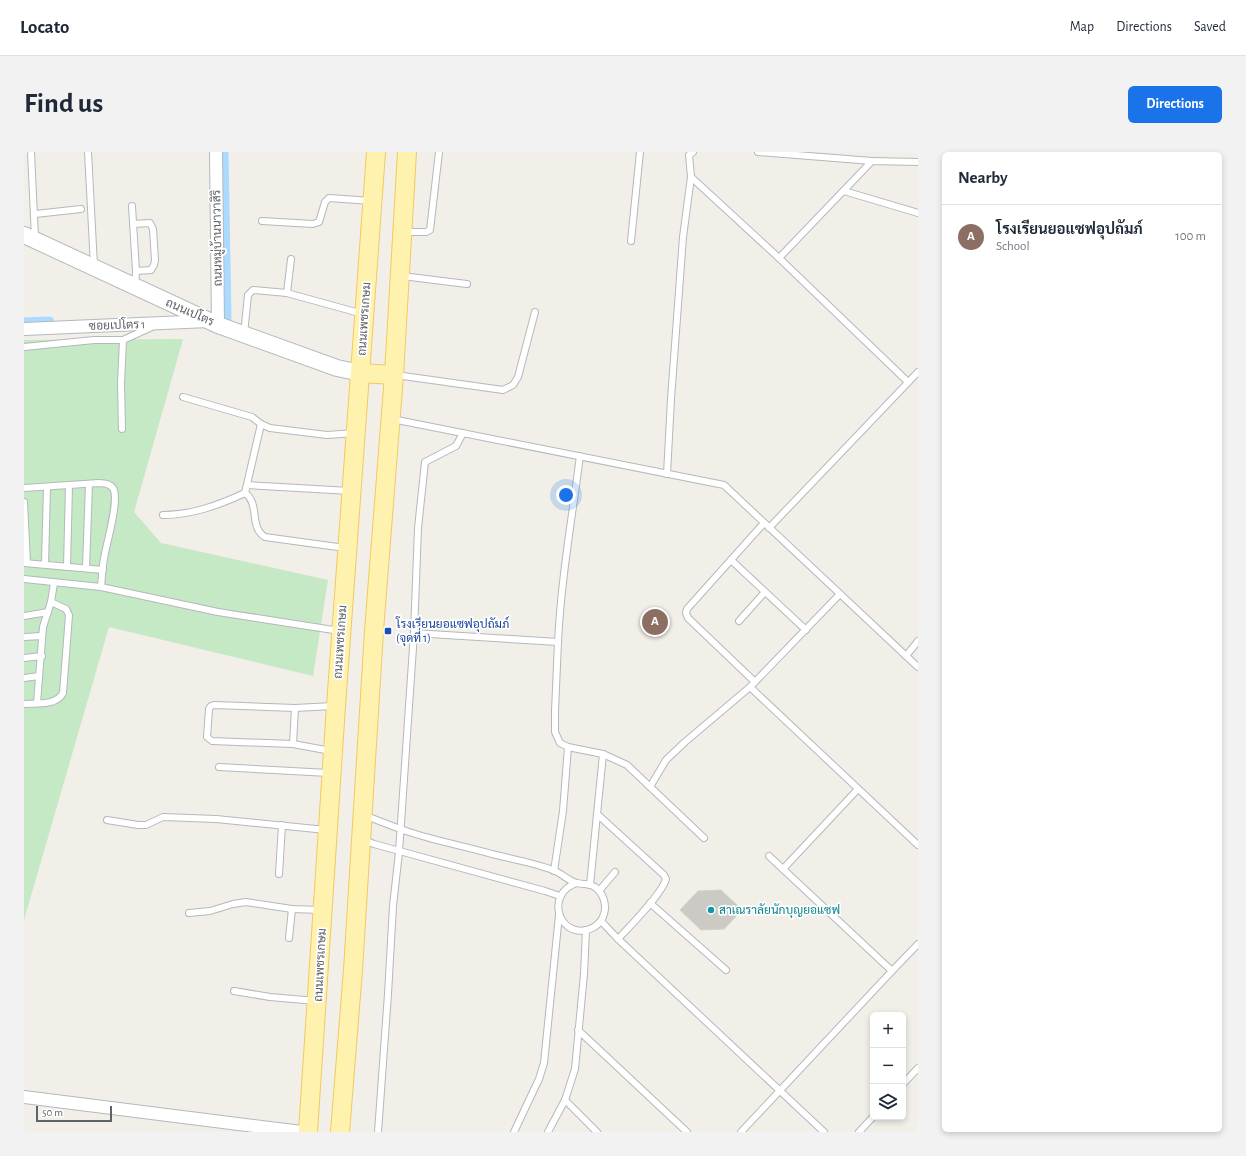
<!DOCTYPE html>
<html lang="en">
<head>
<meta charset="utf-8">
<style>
  :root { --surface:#fff; --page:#f2f2f3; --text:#1f2937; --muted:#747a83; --line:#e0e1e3; --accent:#1a73e8 }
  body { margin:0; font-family:"Alegreya Sans",Sarabun,sans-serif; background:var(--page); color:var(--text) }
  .controls { position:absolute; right:12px; bottom:12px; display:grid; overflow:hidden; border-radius:6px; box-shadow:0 2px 6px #0003 }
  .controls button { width:36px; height:36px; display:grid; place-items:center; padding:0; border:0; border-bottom:1px solid var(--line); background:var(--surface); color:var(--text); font:20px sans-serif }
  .scale { position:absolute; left:12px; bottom:10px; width:76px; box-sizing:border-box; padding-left:4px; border:2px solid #5f6368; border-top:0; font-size:11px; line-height:14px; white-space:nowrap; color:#5f6368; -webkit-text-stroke:3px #fff; paint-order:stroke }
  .you { position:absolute; left:542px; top:343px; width:14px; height:14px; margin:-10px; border:3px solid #fff; border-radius:50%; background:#1a73e8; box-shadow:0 0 0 6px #1a73e833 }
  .badge { display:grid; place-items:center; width:26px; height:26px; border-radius:50%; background:var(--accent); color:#fff; font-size:13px; font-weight:700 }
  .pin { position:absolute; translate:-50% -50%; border:2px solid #fff; box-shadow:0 1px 4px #0006 }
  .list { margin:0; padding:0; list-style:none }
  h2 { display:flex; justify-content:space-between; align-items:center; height:52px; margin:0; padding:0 16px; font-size:17px }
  h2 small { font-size:13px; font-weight:400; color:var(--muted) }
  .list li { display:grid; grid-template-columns:26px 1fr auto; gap:12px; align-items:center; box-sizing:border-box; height:64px; padding:0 16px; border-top:1px solid var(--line) }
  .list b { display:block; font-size:15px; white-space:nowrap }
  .list p { margin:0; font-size:13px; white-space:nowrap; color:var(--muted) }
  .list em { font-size:13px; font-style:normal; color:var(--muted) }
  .icon { flex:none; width:22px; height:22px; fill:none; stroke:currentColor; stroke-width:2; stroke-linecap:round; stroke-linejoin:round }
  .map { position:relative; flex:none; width:894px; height:980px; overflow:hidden; border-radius:6px }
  header { display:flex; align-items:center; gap:24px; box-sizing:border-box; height:56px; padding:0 20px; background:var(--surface); border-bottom:1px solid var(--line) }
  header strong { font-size:19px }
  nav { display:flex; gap:22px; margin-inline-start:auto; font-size:14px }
  .intro { display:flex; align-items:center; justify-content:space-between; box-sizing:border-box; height:96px; padding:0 24px }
  h1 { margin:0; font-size:28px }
  .button { padding:10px 18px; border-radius:6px; background:var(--accent); color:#fff; font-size:14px; font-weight:700 }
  main { display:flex; gap:24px; padding:0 24px }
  aside { flex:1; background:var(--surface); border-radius:6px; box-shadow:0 2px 6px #0003 }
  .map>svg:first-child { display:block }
</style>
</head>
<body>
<header>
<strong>Locato</strong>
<nav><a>Map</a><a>Directions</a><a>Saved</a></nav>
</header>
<div class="intro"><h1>Find us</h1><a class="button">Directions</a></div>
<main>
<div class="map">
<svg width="894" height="980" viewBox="0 0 894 980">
  <rect width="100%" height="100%" fill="#f1efe8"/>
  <path fill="#c5e8c5" d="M 159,187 L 110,360 L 137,391 L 304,428 L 289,524 L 85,475 L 0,768 L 0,188 Z"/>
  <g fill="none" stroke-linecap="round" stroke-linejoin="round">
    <g stroke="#aadaff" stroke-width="11">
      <path d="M 189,168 L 202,168 L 199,0"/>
      <path d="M 0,171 L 25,170"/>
    </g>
  </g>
  <path fill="#cccac5" stroke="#d6d1c6" d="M 697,738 L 718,758 L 700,777 L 677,778 L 656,758 L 674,739 Z"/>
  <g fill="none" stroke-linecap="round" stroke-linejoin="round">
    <g stroke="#b5b8bc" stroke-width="8">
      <g id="lane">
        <path d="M 7,0 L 11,86"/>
        <path d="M 64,0 L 70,114"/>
        <path d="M 734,0 L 848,9"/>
        <path d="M 667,25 L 755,106 L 884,230"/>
        <path d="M 820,39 L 894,61"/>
        <path d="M 108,54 L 112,119 L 111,134"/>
        <path d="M 11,62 L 57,57"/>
        <path d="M 238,69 L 289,72 L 295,70 L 301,50 L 305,46 L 348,49"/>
        <path d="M 109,72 L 126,71 L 129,77 L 131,108 L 130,113 L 127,118 L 112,119"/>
        <path d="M 380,80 L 402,80 L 406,78 L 415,0"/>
        <path d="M 607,89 L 616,0"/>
        <path d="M 755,106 L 848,9 L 894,10"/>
        <path d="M 267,107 L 263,141 L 339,162"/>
        <path d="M 378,124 L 443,132"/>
        <path d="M 220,182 L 224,143 L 229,138 L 263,141"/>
        <path d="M 0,195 L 70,188 L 99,188"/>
        <path d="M 372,223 L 479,238 L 489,233 L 494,225 L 511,160"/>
        <path d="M 159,245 L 228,265 L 237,272"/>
        <path d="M 368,267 L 700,333 L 894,515"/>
        <path d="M 98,277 L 97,231 L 99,188 L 128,175"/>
        <path d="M 643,322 L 647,247 L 659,85 L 667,25 L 665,3 L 669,0"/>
        <path d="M 223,333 L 326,339"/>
        <path d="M 0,336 L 75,331 C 79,331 86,332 89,336 C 96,348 82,392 80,407 C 78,416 78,426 77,435"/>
        <path d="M 221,341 C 236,351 225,376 241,385 L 321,396"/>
        <path d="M 0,350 L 3,411"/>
        <path d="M 139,363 C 168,363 195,353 221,341 L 237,272 L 246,276 L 303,283 L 331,281"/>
        <path d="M 745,376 L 894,220"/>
        <path d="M 707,408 L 782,478"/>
        <path d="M 0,411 L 79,418"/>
        <path d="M 21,412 L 23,335"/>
        <path d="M 43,415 L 45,333"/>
        <path d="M 62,416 L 65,332"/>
        <path d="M 0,427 L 77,435 L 194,460 L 316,479"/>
        <path d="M 0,464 L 24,460"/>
        <path d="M 715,469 L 741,440"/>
        <path d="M 390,481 L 534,490 L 531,559 L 531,580 L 536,591 L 544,595 L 579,602 L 603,613 L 680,686"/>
        <path d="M 0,485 L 18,484"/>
        <path d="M 534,490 C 537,428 548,366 556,304"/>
        <path d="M 882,504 L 894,489"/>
        <path d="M 0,506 L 18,504"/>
        <path d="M 0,526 L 15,524"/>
        <path d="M 731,530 L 664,466 L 662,461 L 663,457 L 740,371"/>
        <path d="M 726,535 L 894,693"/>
        <path d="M 13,551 L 19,475 L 27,450"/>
        <path d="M 0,552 C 13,551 32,554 39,541 L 45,463 L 42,457 L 27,450 L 30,431"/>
        <path d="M 269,592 L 271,556"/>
        <path d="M 307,599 L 269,592 L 188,589 L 183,585 L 185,557 L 187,554 L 190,553 L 271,556 L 309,554"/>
        <path d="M 195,615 L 305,621"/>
        <path d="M 626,635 L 642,608 L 661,590 L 726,535 L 816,442"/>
        <path d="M 573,662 L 640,723 L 642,727 C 638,742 606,774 594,787"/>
        <path d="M 340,663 C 355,669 370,675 385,680 C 412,689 440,694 468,702 C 488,707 510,711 529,718 C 537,721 546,730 553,731 C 560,733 564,731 571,735 C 579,741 583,752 580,762 C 578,770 571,776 563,778 C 534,785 521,741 553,731"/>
        <path d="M 83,668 L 114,673 L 122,673 L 139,665 L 192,667 L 302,678"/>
        <path d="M 340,688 L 350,692 L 521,739 L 536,744"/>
        <path d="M 745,704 L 868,819 L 894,792"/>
        <path d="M 759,717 L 834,637"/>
        <path d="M 530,719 L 539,659 L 544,595"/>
        <path d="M 255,722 L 258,673"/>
        <path d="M 566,733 L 579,602"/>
        <path d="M 575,739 L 591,720"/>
        <path d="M 626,751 L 702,818"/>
        <path d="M 165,761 L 186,759 L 209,752 L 222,750 L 268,757 L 297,758"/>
        <path d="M 577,769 L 594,787 L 800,980"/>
        <path d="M 265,786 L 268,757"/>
        <path d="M 210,839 L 246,845 L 292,849"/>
        <path d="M 554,878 L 663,980"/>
        <path d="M 879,932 L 894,916"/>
        <path d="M 541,948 L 573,980"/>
        <path d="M 354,980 L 364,842 L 369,754 L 375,700 L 390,481 L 394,376 L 401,310 L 432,294 L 439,281"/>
        <path d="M 490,980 L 515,927 L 520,911 L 535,763"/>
        <path d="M 524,980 L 541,948 L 551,917 L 560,822 L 562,778"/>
        <path d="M 717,980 L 868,819"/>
        <path d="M 835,980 L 849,965"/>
      </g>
    </g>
    <g stroke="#b5b8bc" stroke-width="14">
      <g id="street">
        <path d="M 192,0 L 194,173"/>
        <path d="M 0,177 L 185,169"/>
        <path d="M 0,945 L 278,980"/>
      </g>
    </g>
    <g stroke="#b6babf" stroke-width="18">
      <path id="secondary" d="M 0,83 L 194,173 L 313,216 L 337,221"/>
    </g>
    <g stroke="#f2c960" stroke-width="20">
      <g id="primary">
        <path d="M 337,221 L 370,223"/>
        <path d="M 284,980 L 312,554 L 352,0"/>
        <path d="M 316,980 L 329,818 L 350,479 L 370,223 L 383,0"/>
      </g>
    </g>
    <use href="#lane" stroke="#fff" stroke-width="6"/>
    <use href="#street" stroke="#fff" stroke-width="12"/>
    <use href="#secondary" stroke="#fff" stroke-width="16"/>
    <use href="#primary" stroke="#fff2af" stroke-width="18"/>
  </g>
  <rect fill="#1a4fb4" stroke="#fff" stroke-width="1.5" x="360" y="475" width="8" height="8" rx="2"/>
  <circle fill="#0f9aa8" stroke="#fff" stroke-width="1.5" cx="687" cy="758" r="4"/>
  <g text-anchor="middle" stroke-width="3.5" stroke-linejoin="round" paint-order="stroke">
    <g font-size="12" fill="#5f6368" stroke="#fff">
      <text transform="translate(193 86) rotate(-91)" y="4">ถนนหมู่บ้านนาวาสิริ</text>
      <text transform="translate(166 160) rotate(24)" y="4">ถนนเปโตร</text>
      <text transform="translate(340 167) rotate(-86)" y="4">ถนนเพชรเกษม</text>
      <text transform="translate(93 173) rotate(-2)" y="4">ซอยเปโตร 1</text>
      <text transform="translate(316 490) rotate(-86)" y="4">ถนนเพชรเกษม</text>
      <text transform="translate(296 813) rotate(-87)" y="4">ถนนเพชรเกษม</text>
    </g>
    <g font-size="12" fill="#164399" stroke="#fff" text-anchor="start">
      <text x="372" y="476">โรงเรียนยอแซฟอุปถัมภ์<tspan x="372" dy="14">(จุดที่ 1)</tspan></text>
    </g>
    <g font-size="12" fill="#0d838f" stroke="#fff" text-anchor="start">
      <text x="695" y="762">สาเณราลัยนักบุญยอแซฟ</text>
    </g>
  </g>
</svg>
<div class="controls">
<button>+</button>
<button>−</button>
<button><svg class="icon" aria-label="layers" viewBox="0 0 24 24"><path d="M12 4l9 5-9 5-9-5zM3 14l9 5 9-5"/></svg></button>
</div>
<div class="scale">50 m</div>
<div class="you"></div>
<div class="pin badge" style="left:631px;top:470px;background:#8d6e63">A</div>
</div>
<aside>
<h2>Nearby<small></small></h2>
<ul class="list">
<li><span class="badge" style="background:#8d6e63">A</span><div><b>โรงเรียนยอแซฟอุปถัมภ์</b><p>School</p></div><em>100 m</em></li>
</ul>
</aside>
</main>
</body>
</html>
